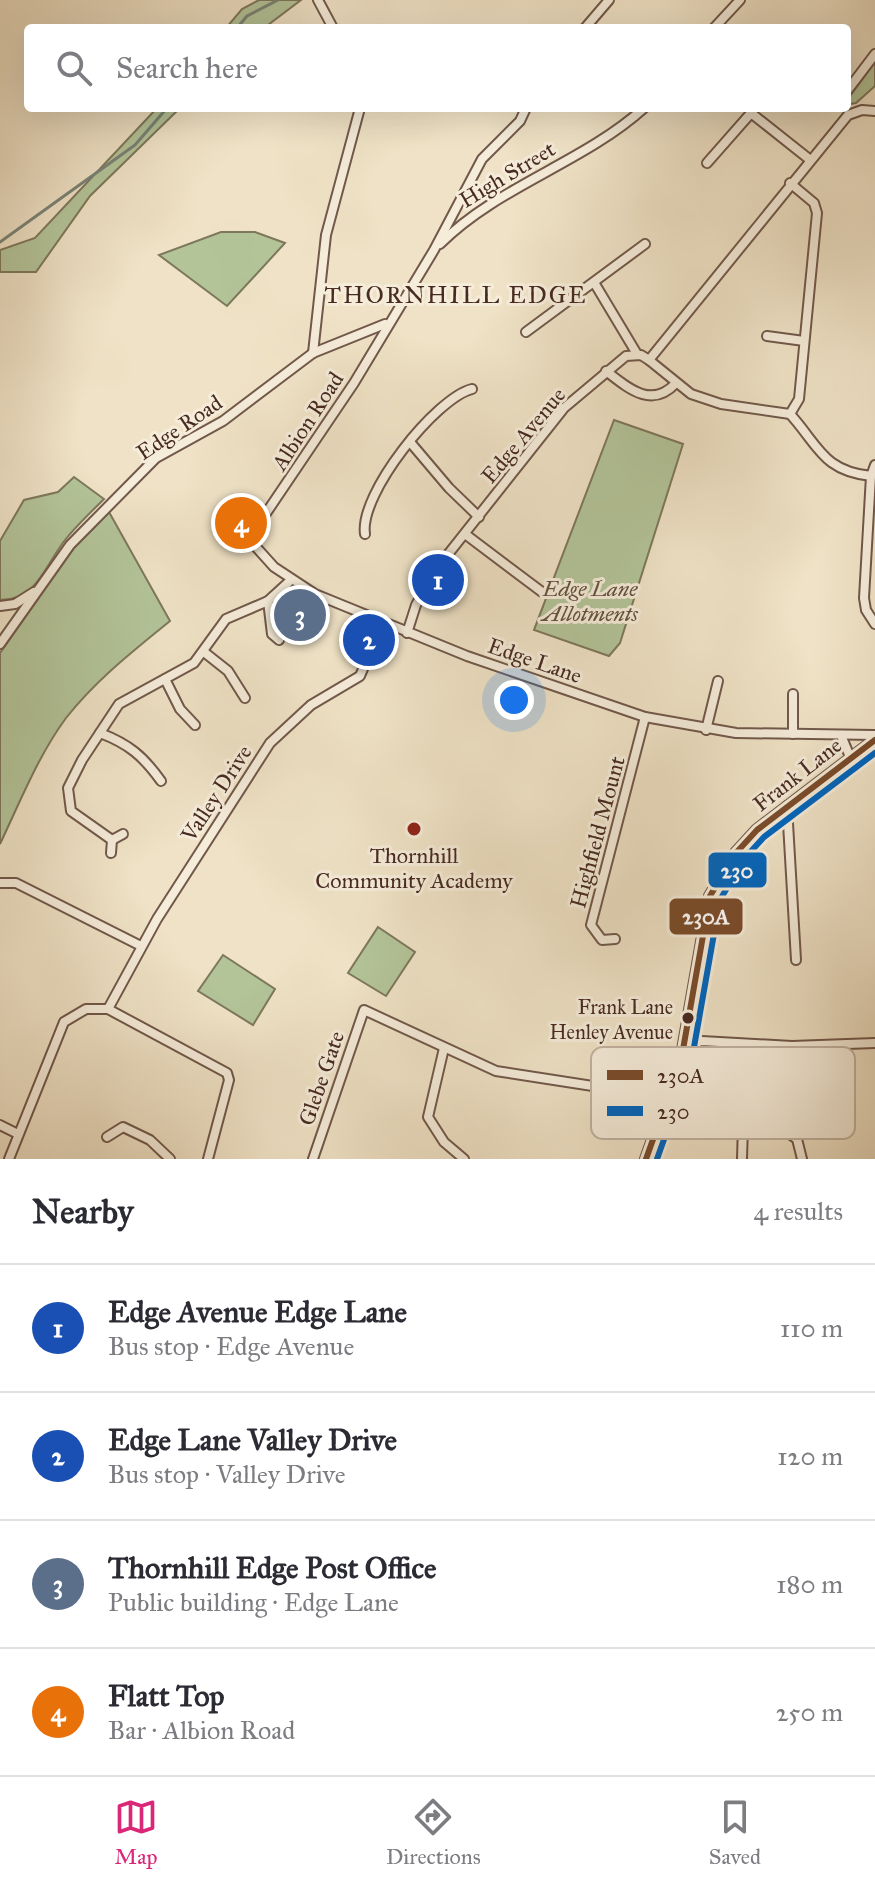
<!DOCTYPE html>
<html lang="en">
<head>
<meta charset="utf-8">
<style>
  :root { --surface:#fff; --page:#f2f2f3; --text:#2b2b33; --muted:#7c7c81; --line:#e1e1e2; --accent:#db2777 }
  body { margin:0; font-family:"IM FELL Great Primer",serif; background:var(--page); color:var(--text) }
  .you { position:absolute; left:514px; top:700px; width:28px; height:28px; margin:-20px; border:6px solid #fff; border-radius:50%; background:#1a73e8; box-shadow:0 0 0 12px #1a73e833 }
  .badge { display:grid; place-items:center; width:52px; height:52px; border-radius:50%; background:var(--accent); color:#fff; font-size:26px; font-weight:700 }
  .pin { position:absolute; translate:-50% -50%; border:4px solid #fff; box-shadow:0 2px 8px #0006 }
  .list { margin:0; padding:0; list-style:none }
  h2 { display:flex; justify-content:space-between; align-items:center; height:104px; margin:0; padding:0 32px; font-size:34px }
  h2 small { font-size:26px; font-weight:400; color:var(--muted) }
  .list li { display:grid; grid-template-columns:52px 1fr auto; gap:24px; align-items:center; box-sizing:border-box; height:128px; padding:0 32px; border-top:2px solid var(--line) }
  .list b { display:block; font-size:30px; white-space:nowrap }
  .list p { margin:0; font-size:26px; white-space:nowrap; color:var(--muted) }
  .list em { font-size:26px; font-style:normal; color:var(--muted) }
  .icon { flex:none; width:44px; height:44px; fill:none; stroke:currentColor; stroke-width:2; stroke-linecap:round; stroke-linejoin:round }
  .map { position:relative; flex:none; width:875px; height:1159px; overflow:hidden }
  .search { position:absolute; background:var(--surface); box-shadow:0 8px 32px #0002; left:24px; right:24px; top:24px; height:88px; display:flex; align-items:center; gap:20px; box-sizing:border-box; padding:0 28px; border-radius:8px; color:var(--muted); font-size:30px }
  .sheet { height:616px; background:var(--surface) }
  nav { display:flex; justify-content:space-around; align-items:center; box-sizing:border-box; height:112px; border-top:2px solid var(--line); background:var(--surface); font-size:22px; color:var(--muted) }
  nav a { display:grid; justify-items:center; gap:4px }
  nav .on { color:var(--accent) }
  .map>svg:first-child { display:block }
</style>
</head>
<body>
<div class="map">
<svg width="875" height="1159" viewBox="0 0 875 1159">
  <rect width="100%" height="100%" fill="#efe2c6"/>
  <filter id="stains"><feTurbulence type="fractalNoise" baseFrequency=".0025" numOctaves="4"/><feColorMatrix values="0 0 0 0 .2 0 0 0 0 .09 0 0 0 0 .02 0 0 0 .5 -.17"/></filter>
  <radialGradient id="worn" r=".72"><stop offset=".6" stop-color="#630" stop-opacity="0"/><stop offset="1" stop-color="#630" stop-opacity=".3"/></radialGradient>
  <g fill="#b3c499" stroke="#7d775c" stroke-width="2">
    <path d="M 259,0 L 301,0 L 264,28 L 226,28 L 242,9 Z"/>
    <path d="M 875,62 L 875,86 L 856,103 L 850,104 L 850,96 Z"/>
    <path d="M 157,108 L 180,108 L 90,196 L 36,272 L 0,272 L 0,250 L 35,238 Z"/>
    <path d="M 221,232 L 255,232 L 285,243 L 227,306 L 159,255 Z"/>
    <path d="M 614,420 L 683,444 L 620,643 L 609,656 L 534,630 Z"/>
    <path d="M 74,477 L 104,499 C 91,512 77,525 65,540 C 45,565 38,600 0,600 L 0,541 L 24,500 L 58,492 Z"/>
    <path d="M 109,512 L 170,621 C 133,651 96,680 66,718 C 38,756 20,802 0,844 L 0,653 L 74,548 Z"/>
    <path d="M 378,927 L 415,952 L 386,996 L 348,973 Z"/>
    <path d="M 223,955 L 275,989 L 253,1025 L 198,991 Z"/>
  </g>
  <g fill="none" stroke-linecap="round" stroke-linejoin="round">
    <g stroke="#798377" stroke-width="3">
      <path d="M 237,28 L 247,16 L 278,0"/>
      <path d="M 0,242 L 135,145 L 167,108"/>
    </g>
    <g stroke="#71584a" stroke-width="12">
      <g id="minor">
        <path d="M 318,0 L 333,28"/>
        <path d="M 585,28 L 609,0"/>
        <path d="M 714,28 L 740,0"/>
        <path d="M 847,91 L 875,54"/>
        <path d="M 526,108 L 520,121 L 482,159 L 434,250 L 354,383 L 252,534 L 256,547 L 274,567 L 315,594 L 467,656 L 645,717 L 736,733 L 875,735"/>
        <path d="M 755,108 L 751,113 L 809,159"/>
        <path d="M 707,163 L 751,113"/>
        <path d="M 440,244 C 498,186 583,163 644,108"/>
        <path d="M 595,284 L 637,354"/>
        <path d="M 526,332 L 645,244"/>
        <path d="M 767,336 L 804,341"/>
        <path d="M 313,353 L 326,235 L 360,108"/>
        <path d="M 649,360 L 691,394 L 721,404 L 790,414 L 799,399 L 817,213 L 814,203 L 790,183"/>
        <path d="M 606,371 C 629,389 652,409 676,383"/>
        <path d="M 790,414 C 819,446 823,471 871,476"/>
        <path d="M 410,442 L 449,488 L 479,517"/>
        <path d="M 875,465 L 871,476 L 864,598 L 866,610 L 875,624"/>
        <path d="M 365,534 C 359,494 436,398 472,389"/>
        <path d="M 465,534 L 542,592"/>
        <path d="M 268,601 L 272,634 L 279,640"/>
        <path d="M 0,606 L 15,604 L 34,592"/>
        <path d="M 407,633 L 416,605 L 434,572 L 564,408 L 626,356 L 641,355 L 649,360 L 848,115 L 862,110 L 875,111"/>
        <path d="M 0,644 L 70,545 L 156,458 L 223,421 L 313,353 L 385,324"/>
        <path d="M 204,652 L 228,671 L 245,698"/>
        <path d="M 165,679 L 180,709 L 195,725"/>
        <path d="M 706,730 L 718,681"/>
        <path d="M 100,733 C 129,744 143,756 161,781"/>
        <path d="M 793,734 L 793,694"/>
        <path d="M 841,735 L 850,757"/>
        <path d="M 787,806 L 796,960"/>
        <path d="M 112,840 L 123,834"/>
        <path d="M 111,853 L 112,840 L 71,811 L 68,788 L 82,760 L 119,704 L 194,663 L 226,619 L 268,601 L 291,580"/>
        <path d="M 0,883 L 16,883 L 141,946"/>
        <path d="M 615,939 L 602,940 L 591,925 L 645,717"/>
        <path d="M 108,1009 L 157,919 L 270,743 L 311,705 L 360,676 L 382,624"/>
        <path d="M 684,1044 L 702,1041 L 792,1046 L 875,1043"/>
        <path d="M 444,1048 L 428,1117 L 444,1142 L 464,1159"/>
        <path d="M 664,1111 L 743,1126 L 778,1126 L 797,1139 L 802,1159"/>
        <path d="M 0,1125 L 18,1134"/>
        <path d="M 107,1137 L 123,1127 L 150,1140 L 170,1159"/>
        <path d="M 742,1158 L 743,1126"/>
        <path d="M 9,1159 L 64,1022 L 86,1009 L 108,1009 L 227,1073 L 229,1080 L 208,1159"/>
        <path d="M 313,1159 L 364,1010 L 496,1071 L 670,1098"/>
      </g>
    </g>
    <g stroke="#71584a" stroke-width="14">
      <path id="tertiary" d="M 646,1159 L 681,1061 L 710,896 L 735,854 L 757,830 L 875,740"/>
    </g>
    <use href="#minor" stroke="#f5ecda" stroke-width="8"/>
    <use href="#tertiary" stroke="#f5ecda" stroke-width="10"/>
    <g stroke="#f5ecda" stroke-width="12">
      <path id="bus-1" d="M 646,1159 L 681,1061 L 710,896 L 735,854 L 757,830 L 875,740"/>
    </g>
    <g stroke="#f5ecda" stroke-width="12">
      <path id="bus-2" d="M 657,1159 L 691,1064 L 720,900 L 743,860 L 764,837 L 875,753"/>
    </g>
    <use href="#bus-1" stroke="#7a4b2a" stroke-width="6"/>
    <use href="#bus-2" stroke="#0065bd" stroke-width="6"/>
  </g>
  <circle fill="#8f2418" stroke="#f5ecda" stroke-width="3" cx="414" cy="829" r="8"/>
  <circle fill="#472a20" stroke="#f5ecda" stroke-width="3" cx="688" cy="1018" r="7"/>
  <g text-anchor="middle" stroke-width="6" stroke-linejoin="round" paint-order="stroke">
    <g font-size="20" fill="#472a20" stroke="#f5ecda" text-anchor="end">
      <text x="673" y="1014">Frank Lane<tspan x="673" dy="25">Henley Avenue</tspan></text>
    </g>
    <g font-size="22" fill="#472a20" stroke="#f5ecda">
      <text transform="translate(507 174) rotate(-31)" y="8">High Street</text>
      <text transform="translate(307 421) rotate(-57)" y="8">Albion Road</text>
      <text transform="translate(179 427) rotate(-34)" y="8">Edge Road</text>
      <text transform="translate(523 435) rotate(-50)" y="8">Edge Avenue</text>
      <text transform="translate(535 660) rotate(19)" y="8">Edge Lane</text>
      <text transform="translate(797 774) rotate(-38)" y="8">Frank Lane</text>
      <text transform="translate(216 793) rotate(-57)" y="8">Valley Drive</text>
      <text transform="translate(597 832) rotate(-75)" y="8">Highfield Mount</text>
      <text transform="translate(321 1078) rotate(-71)" y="8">Glebe Gate</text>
    </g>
    <g font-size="22" font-style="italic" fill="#62503e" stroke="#f5ecda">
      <text x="590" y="596">Edge Lane<tspan x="590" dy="25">Allotments</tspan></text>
    </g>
    <g font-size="22" fill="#472a20" stroke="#f5ecda">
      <text x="414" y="863">Thornhill<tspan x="414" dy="25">Community Academy</tspan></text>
    </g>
    <g font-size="24" letter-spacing="2" fill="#472a20" stroke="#f5ecda">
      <text x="456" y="303">THORNHILL EDGE</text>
    </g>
  </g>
  <rect x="591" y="1047" width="264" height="92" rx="12" fill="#f5ecda" stroke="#c1b2a2" stroke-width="2"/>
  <rect x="607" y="1070" width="36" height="10" fill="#7a4b2a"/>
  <rect x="607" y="1106" width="36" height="10" fill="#0065bd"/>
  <g font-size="22" fill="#472a20">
    <text x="657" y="1083">230A</text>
    <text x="657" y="1119">230</text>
  </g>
  <g stroke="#f5ecda" stroke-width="3">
    <rect x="707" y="851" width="61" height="38" rx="8" fill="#0065bd"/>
    <rect x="668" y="897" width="76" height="39" rx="8" fill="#7a4b2a"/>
  </g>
  <g font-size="22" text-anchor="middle" font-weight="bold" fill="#fff">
    <text x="737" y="878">230</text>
    <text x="706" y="924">230A</text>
  </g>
  <rect width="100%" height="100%" filter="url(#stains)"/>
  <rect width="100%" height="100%" fill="url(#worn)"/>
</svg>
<div class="you"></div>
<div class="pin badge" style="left:438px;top:580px;background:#1a4fb4">1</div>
<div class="pin badge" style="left:369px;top:640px;background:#1a4fb4">2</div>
<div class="pin badge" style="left:300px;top:615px;background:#5c6f8a">3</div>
<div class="pin badge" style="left:241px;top:523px;background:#e8710a">4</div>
<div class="search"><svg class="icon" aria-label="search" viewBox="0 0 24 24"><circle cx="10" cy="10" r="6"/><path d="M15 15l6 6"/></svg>Search here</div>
</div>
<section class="sheet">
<h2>Nearby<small>4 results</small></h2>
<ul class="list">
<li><span class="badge" style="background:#1a4fb4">1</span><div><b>Edge Avenue Edge Lane</b><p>Bus stop · Edge Avenue</p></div><em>110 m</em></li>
<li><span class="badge" style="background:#1a4fb4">2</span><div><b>Edge Lane Valley Drive</b><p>Bus stop · Valley Drive</p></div><em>120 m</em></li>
<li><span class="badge" style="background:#5c6f8a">3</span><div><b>Thornhill Edge Post Office</b><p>Public building · Edge Lane</p></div><em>180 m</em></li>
<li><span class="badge" style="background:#e8710a">4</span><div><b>Flatt Top</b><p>Bar · Albion Road</p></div><em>250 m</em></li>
</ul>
</section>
<nav>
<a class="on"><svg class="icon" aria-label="map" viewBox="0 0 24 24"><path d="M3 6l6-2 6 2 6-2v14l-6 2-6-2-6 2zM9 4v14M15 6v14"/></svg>Map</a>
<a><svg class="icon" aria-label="directions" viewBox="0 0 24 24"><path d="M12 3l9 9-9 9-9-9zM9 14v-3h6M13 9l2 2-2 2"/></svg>Directions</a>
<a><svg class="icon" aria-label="saved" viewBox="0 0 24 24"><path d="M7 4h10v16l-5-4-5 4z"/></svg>Saved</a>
</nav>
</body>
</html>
